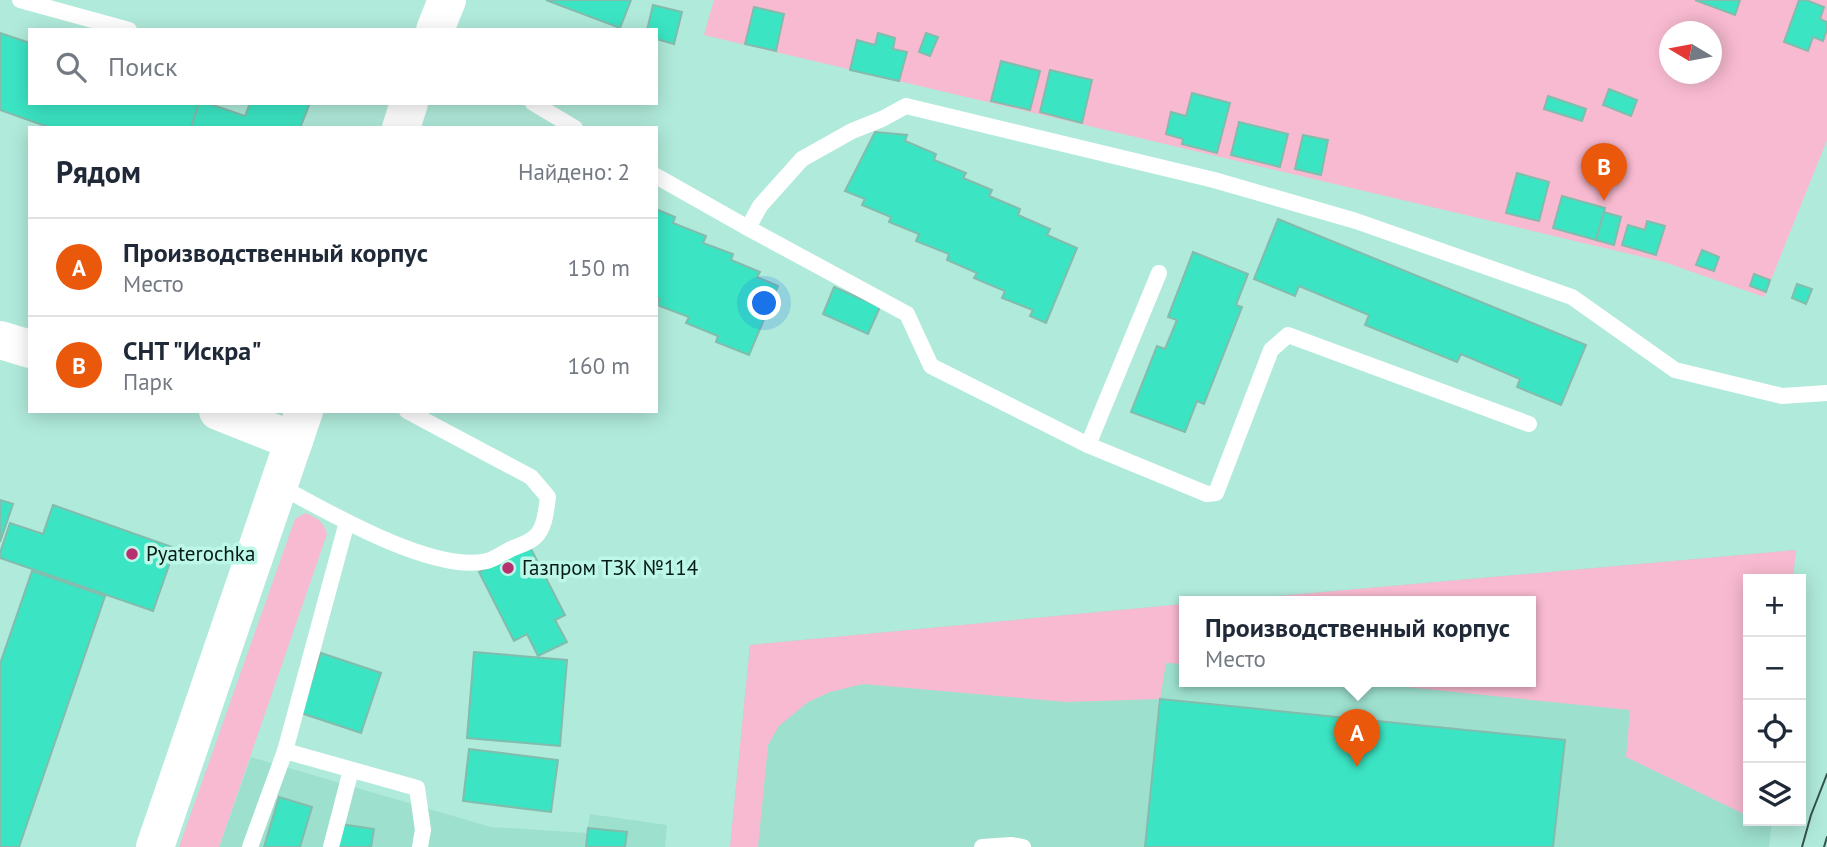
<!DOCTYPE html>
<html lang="ru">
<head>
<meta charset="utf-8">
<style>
  :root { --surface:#fff; --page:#f2f2f3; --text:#1f2937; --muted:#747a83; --line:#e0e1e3; --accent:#ea580c }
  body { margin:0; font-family:"PT Sans",sans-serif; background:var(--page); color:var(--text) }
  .controls { position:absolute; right:21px; bottom:21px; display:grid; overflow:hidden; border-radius:0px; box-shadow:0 4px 18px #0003 }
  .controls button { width:63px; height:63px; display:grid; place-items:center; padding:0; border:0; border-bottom:2px solid var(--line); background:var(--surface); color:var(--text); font:35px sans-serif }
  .compass { position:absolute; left:1659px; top:21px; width:63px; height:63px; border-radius:50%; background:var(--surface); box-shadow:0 4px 18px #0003; rotate:280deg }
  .you { position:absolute; left:765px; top:304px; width:24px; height:24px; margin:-18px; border:5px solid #fff; border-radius:50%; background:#1a73e8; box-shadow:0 0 0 10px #1a73e833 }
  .badge { display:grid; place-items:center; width:46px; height:46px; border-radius:50%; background:var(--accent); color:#fff; font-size:23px; font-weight:700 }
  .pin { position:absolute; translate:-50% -58px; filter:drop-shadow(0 2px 4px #0008) }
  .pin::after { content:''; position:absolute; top:37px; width:24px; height:21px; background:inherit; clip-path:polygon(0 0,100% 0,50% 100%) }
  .popup { position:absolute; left:1179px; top:596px; width:357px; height:91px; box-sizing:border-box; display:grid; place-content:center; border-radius:0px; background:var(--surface); filter:drop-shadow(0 2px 5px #0005); font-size:23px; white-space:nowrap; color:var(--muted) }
  .popup b { font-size:26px; color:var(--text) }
  .popup::after { content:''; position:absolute; left:50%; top:100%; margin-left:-14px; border:14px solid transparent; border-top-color:var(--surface) }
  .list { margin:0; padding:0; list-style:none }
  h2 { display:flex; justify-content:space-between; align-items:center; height:91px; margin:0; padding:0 28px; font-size:30px }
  h2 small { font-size:23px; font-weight:400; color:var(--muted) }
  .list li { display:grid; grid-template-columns:46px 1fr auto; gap:21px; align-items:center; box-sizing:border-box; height:98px; padding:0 28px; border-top:2px solid var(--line) }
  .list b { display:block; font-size:26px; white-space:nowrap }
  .list p { margin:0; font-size:23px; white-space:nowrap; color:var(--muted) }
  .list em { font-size:23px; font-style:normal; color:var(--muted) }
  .icon { flex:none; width:38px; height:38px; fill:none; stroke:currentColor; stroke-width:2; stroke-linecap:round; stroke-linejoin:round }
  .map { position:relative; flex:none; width:1827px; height:847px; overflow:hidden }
  .search { position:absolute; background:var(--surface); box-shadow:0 4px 18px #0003; left:28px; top:28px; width:630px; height:77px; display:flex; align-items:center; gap:18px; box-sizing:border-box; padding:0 24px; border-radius:0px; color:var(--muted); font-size:26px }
  .panel { position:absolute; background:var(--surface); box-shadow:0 4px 18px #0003; left:28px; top:126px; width:630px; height:287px; border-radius:0px }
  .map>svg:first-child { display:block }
</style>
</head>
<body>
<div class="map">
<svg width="1827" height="847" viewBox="0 0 1827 847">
  <rect width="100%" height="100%" fill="#b0eada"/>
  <g fill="#9de0ce">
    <path d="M 1796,550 L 1793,579 L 1748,579 L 1748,821 L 1772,821 L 1769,847 L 730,847 L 750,645 L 1184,604 L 1184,681 L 1530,681 L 1530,601 L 1221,601 Z"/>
    <path d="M 251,757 L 491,827 L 587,833 L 590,814 L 667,825 L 665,847 L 219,847 Z"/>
  </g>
  <g fill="#f8bad0" fill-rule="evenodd">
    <path d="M 714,0 L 1827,0 L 1827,140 L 1764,297 L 1664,262 L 704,35 ZM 1670,32 L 1712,32 L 1712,74 L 1670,74 Z"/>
    <path d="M 305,513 C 317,517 323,521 327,534 L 219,847 L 179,847 L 295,519 Z"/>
    <path d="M 1796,550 L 1793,579 L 1748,579 L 1748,816 L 1626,757 L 1630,710 L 1347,681 L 1530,681 L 1530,601 L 1221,601 Z"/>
    <path d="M 1184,604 L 1184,664 L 1166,663 L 1160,699 L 1066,702 L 863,684 L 830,692 L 808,702 L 779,726 L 768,745 L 758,847 L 730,847 L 750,645 Z"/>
  </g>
  <g fill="#3be5c4" stroke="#83bbac" stroke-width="2">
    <path d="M 546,0 L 631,0 L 620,28 Z"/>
    <path d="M 1695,0 L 1740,0 L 1735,15 Z"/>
    <path d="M 1799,0 L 1806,0 L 1824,7 L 1820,19 L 1827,22 L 1827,29 L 1823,41 L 1813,37 L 1808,51 L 1784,42 Z"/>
    <path d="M 653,5 L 682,12 L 674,44 L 656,39 L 656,30 L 647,30 Z"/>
    <path d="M 754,7 L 784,14 L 776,51 L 745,44 Z"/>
    <path d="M 0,33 L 30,43 L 30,103 L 199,103 L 191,128 L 51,128 L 0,110 Z"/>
    <path d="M 878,33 L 895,38 L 893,49 L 907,52 L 899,81 L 850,70 L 857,40 L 875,45 Z"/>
    <path d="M 926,33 L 938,37 L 930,56 L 919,52 Z"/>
    <path d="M 1001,61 L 1040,71 L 1030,110 L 991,101 Z"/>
    <path d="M 1050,70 L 1092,80 L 1082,123 L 1040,112 Z"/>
    <path d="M 1609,89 L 1637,100 L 1631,116 L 1603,105 Z"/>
    <path d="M 1192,93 L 1230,103 L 1217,153 L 1182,144 L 1183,139 L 1166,134 L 1171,112 L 1186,116 Z"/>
    <path d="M 1548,96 L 1586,109 L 1582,121 L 1544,109 Z"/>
    <path d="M 199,103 L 207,103 L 245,116 L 250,103 L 310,103 L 300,128 L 191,128 Z"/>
    <path d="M 1239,122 L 1288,134 L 1280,167 L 1231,155 Z"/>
    <path d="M 875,132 L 907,135 L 905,141 L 936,154 L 934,160 L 966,173 L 963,178 L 992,190 L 989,196 L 1020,209 L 1018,215 L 1050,229 L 1047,235 L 1077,248 L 1046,323 L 1030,316 L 1033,310 L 1002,298 L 1005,291 L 974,278 L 977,273 L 947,260 L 949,254 L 916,241 L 919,234 L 889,222 L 891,217 L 862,205 L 865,199 L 845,191 Z"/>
    <path d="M 1303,135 L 1328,140 L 1321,175 L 1295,169 Z"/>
    <path d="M 1517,173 L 1549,182 L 1539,221 L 1506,213 Z"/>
    <path d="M 1562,196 L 1605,208 L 1596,240 L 1553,228 Z"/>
    <path d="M 656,209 L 675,217 L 673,223 L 706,236 L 703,243 L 733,254 L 731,260 L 760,272 L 757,277 L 778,286 L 749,355 L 716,342 L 718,336 L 686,323 L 689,317 L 657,305 L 660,299 L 656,298 Z"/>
    <path d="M 1604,212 L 1621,217 L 1614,245 L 1596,240 Z"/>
    <path d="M 1278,219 L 1586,345 L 1561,405 L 1517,387 L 1520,379 L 1461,354 L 1457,362 L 1365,325 L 1369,315 L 1299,286 L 1295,296 L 1254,279 Z"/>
    <path d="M 1647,221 L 1665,226 L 1656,255 L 1622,245 L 1628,225 L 1645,230 Z"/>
    <path d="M 1702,250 L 1719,257 L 1714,271 L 1696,265 Z"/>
    <path d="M 1193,252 L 1248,274 L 1236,305 L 1242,307 L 1204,404 L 1197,401 L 1185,432 L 1131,412 L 1157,346 L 1165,349 L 1177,320 L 1168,317 Z"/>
    <path d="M 1754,274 L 1770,280 L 1766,292 L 1750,286 Z"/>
    <path d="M 1797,284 L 1812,289 L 1806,304 L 1792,298 Z"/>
    <path d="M 834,287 L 880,307 L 868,334 L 823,314 Z"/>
    <path d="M 0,500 L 13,504 L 0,542 Z"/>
    <path d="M 53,505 L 175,548 L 153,611 L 0,558 L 0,553 L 10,523 L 43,534 Z"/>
    <path d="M 529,545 L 565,615 L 555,620 L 567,642 L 538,656 L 527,634 L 514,641 L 479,572 Z"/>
    <path d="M 32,571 L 105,596 L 19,847 L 0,847 L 0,664 Z"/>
    <path d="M 474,652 L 567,660 L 560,746 L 467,738 Z"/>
    <path d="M 321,653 L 381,673 L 361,733 L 301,713 Z"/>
    <path d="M 1160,699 L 1565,740 L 1553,847 L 1145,847 Z"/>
    <path d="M 469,749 L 558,760 L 551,812 L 463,801 Z"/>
    <path d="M 279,797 L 312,807 L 300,847 L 264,847 Z"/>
    <path d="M 341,824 L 374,829 L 371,847 L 338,847 Z"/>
    <path d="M 588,828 L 627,832 L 625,847 L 586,847 Z"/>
  </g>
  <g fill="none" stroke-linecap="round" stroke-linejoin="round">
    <g stroke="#fff" stroke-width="16">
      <path d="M 20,0 L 129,30"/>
      <path d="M 533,103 L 575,128"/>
      <path d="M 656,176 L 748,228 L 907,314 L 931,366 L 1088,445 L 1207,494 L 1216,493 L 1271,350 L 1288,335 L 1529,424"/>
      <path d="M 748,228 L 760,206 L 802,159 L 852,131 L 882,119 L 906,106 L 1214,180 L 1356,221 L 1572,297 L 1675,370 L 1782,396 L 1827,393"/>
      <path d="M 1088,445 L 1159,273"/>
      <path d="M 278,485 C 326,511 433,574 487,561 C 495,559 503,553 511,549 C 518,546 529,543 535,537 C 545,528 546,511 548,497 L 531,477 L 407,411"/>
      <path d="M 285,751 L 417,788 L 423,830 L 420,847"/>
      <path d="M 250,847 L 285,751 L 347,522"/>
      <path d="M 331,847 L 351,770"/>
      <path d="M 982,847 L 1012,845 L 1023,847"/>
    </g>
    <g stroke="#fff" stroke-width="38">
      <path d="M 435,30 L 447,0"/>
      <path d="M 401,128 L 409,103"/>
      <path d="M 0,340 L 30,349"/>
      <path d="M 218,411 L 294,441"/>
      <path d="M 155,847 L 304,411"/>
    </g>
    <g stroke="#32524a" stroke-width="2">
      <path d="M 1802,847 L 1811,815 L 1827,774"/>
      <path d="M 1824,847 L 1827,837"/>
    </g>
  </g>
  <g fill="#b73070" stroke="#bdf7e7" stroke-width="2.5">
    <circle cx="132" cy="554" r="7"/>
    <circle cx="508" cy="568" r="7"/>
  </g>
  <g text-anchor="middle" stroke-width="7" stroke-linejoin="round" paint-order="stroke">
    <g font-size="21" fill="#051b16" stroke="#bdf7e7" text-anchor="start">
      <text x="146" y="561">Pyaterochka</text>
      <text x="522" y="575">Газпром ТЗК №114</text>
    </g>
  </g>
</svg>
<div class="controls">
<button>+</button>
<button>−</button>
<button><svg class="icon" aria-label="locate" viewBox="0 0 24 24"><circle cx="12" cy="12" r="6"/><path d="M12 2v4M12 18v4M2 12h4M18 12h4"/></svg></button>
<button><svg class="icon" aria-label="layers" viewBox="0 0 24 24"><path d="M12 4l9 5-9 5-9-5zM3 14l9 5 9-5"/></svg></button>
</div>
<svg class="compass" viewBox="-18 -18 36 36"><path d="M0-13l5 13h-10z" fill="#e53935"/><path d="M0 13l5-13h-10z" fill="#747a83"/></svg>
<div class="you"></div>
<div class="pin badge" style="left:1357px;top:767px">A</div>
<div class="popup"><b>Производственный корпус</b>Место</div>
<div class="pin badge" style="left:1604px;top:201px">B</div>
<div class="search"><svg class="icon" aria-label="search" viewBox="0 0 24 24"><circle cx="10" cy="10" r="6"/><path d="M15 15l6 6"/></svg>Поиск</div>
<section class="panel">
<h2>Рядом<small>Найдено: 2</small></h2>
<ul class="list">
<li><span class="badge">A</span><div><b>Производственный корпус</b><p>Место</p></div><em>150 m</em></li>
<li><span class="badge">B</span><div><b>СНТ &quot;Искра&quot;</b><p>Парк</p></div><em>160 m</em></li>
</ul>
</section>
</div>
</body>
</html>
